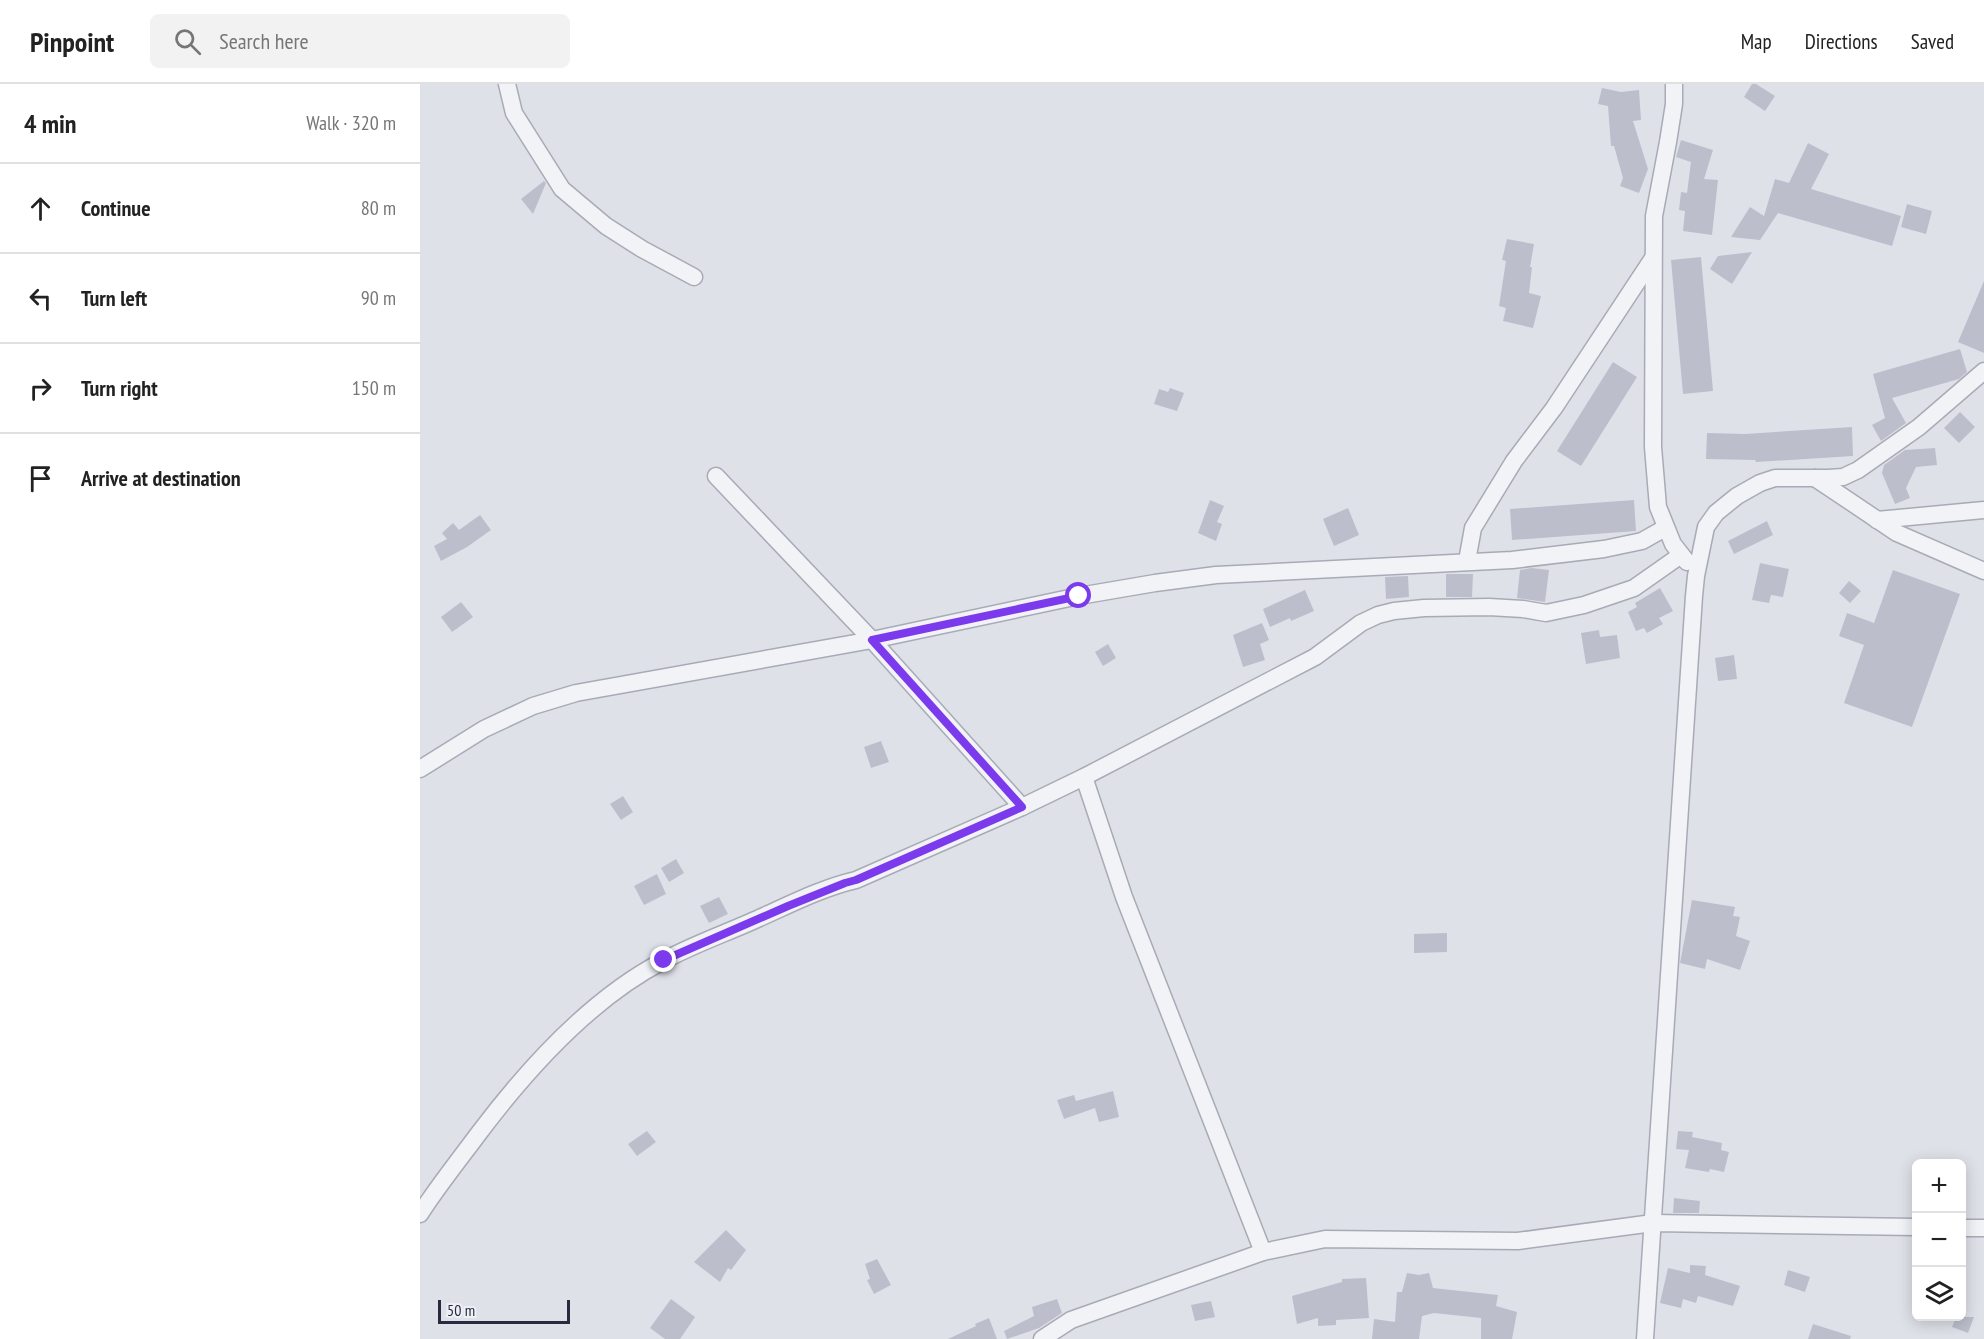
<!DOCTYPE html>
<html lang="en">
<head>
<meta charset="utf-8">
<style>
  :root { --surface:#fff; --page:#f2f2f2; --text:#222; --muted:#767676; --line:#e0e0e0 }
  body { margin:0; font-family:"PT Sans Narrow",sans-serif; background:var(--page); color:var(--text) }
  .controls { position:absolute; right:18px; bottom:18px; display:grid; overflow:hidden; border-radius:9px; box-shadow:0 3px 15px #0003 }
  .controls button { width:54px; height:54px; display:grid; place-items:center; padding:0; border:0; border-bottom:2px solid var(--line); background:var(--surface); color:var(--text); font:30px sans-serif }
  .scale { position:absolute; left:18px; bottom:15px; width:132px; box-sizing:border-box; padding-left:6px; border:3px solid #282b40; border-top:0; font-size:16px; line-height:21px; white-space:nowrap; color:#282b40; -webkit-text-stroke:4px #eff0f6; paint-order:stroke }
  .stop { position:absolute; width:18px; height:18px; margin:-14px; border:4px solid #7c3aed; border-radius:50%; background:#fff }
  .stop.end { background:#7c3aed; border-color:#fff; box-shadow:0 2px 6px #0008 }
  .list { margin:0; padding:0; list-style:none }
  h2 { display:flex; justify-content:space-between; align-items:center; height:78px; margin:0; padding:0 24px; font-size:26px }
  h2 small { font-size:20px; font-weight:400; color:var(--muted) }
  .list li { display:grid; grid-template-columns:39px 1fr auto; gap:18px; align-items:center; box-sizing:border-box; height:90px; padding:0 24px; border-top:2px solid var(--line) }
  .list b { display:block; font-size:22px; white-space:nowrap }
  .list em { font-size:20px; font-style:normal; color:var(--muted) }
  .icon { flex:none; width:33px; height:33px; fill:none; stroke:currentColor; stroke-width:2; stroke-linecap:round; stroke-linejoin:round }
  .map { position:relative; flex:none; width:1564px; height:1255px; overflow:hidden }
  header { display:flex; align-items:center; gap:36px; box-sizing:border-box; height:84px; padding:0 30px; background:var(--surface); border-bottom:2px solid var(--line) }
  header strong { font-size:28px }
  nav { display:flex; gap:33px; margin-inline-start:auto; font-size:21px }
  .search { width:420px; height:54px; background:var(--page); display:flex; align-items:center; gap:15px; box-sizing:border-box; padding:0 21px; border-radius:9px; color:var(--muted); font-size:22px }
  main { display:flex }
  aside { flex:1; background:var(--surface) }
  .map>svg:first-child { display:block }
</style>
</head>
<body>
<header>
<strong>Pinpoint</strong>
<div class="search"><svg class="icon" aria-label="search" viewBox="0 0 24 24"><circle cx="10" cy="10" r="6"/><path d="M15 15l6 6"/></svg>Search here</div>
<nav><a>Map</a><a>Directions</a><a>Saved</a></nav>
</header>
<main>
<aside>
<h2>4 min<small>Walk · 320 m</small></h2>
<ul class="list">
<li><svg class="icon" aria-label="ahead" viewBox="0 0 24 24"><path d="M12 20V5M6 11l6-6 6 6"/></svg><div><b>Continue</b></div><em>80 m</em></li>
<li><svg class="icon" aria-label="left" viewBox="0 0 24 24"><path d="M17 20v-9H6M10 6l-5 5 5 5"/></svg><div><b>Turn left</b></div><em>90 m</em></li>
<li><svg class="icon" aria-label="right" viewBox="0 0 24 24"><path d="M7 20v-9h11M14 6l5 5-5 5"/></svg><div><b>Turn right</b></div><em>150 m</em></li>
<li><svg class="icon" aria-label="arrive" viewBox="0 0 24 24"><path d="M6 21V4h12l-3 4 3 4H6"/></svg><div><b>Arrive at destination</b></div></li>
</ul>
</aside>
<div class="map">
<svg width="1564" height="1255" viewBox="0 0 1564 1255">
  <rect width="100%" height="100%" fill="#dfe1e9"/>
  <g fill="#bdbecc">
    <path d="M 1332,0 L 1336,0 L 1355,12 L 1345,27 L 1324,13 Z"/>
    <path d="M 1182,4 L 1201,8 L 1219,6 L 1221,36 L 1213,37 L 1228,85 L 1219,109 L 1200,102 L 1203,94 L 1194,62 L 1191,62 L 1188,22 L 1178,20 Z"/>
    <path d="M 1261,56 L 1293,66 L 1284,95 L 1298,96 L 1292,151 L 1263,147 L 1265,127 L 1259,126 L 1261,108 L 1267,109 L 1271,78 L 1256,73 Z"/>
    <path d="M 1388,59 L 1409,70 L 1391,105 L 1481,132 L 1472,162 L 1358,129 L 1340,156 L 1311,153 L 1330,123 L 1344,132 L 1355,95 L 1369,99 Z"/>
    <path d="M 124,97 L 126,99 L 113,130 L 101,115 Z"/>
    <path d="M 1487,120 L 1512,127 L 1506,150 L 1481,143 Z"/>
    <path d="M 1087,155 L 1114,160 L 1110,183 L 1112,183 L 1109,209 L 1121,212 L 1113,244 L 1083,237 L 1086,224 L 1079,222 L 1086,177 L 1082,176 Z"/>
    <path d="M 1332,168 L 1312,200 L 1290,185 L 1298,172 Z"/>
    <path d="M 1281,173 L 1293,307 L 1263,310 L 1251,176 Z"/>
    <path d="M 1564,197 L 1564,269 L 1538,258 Z"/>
    <path d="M 1540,265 L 1547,288 L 1539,295 L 1472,314 L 1486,339 L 1461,357 L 1452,341 L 1465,334 L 1453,290 Z"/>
    <path d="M 1193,278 L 1217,293 L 1161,382 L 1137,367 Z"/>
    <path d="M 750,304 L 764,309 L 757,327 L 734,320 L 739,305 L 748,308 Z"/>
    <path d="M 1540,328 L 1555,343 L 1539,359 L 1524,344 Z"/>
    <path d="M 1432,343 L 1433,372 L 1336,378 L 1335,376 L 1286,375 L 1287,349 L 1325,350 Z"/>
    <path d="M 1515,364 L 1517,381 L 1496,383 L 1486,404 L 1490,414 L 1475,420 L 1462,389 L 1464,381 L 1485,366 Z"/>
    <path d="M 790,416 L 804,422 L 797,438 L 802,440 L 796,457 L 778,449 Z"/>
    <path d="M 1214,416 L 1216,447 L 1092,456 L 1090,425 Z"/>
    <path d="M 928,424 L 939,451 L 914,462 L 903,435 Z"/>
    <path d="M 60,431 L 71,446 L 47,463 L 21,477 L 14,462 L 27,455 L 22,449 L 33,439 L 39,446 Z"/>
    <path d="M 1347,437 L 1353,451 L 1314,470 L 1308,457 Z"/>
    <path d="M 1340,479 L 1369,485 L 1363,513 L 1351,511 L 1349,519 L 1332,516 Z"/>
    <path d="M 1112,484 L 1129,486 L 1125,518 L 1097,514 L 1100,486 Z"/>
    <path d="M 1473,486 L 1540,510 L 1492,643 L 1424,619 L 1444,561 L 1419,552 L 1427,529 L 1454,539 Z"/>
    <path d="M 1026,490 L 1053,490 L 1052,513 L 1026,513 Z"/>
    <path d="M 988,492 L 989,513 L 966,515 L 965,493 Z"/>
    <path d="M 1429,497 L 1441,507 L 1430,519 L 1419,509 Z"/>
    <path d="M 1240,504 L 1253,527 L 1239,534 L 1243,540 L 1227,549 L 1224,544 L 1216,547 L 1208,528 L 1217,523 L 1215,519 Z"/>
    <path d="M 885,506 L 894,527 L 871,537 L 870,534 L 850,543 L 843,525 Z"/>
    <path d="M 41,518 L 53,533 L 32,548 L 21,533 Z"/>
    <path d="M 842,539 L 849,556 L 840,560 L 845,576 L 823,583 L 813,551 Z"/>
    <path d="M 1179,546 L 1180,553 L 1197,551 L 1200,574 L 1166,580 L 1161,549 Z"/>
    <path d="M 688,560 L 696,574 L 683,582 L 675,568 Z"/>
    <path d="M 1314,571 L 1317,595 L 1298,597 L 1295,574 Z"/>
    <path d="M 461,657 L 469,678 L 451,684 L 444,663 Z"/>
    <path d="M 203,712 L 213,728 L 201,736 L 190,720 Z"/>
    <path d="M 256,775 L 264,789 L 249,798 L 241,784 Z"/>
    <path d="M 237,790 L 246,810 L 224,821 L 214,802 Z"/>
    <path d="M 299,813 L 308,830 L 289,839 L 280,822 Z"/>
    <path d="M 1272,816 L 1315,823 L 1313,832 L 1320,833 L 1316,852 L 1330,857 L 1320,886 L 1287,875 L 1285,885 L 1260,879 Z"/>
    <path d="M 1027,849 L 1027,868 L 994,869 L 994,850 Z"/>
    <path d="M 693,1007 L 699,1033 L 679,1038 L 675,1024 L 644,1035 L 637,1016 L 654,1011 L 656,1017 Z"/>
    <path d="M 227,1047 L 236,1058 L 217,1072 L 208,1060 Z"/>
    <path d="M 1258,1047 L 1273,1048 L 1272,1053 L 1302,1059 L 1301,1066 L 1309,1068 L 1304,1088 L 1290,1085 L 1289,1088 L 1265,1084 L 1269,1066 L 1256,1065 Z"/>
    <path d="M 1254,1114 L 1280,1117 L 1279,1129 L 1253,1129 Z"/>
    <path d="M 306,1146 L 326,1166 L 311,1186 L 308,1184 L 300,1198 L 274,1178 Z"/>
    <path d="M 457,1175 L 471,1201 L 454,1210 L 447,1196 L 450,1195 L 445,1180 Z"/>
    <path d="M 1270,1181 L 1286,1182 L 1285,1191 L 1320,1202 L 1313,1222 L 1278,1212 L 1276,1219 L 1263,1215 L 1261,1224 L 1240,1219 L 1248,1184 L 1270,1189 Z"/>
    <path d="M 1368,1186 L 1390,1193 L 1385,1208 L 1364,1201 Z"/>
    <path d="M 987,1189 L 999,1191 L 1009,1189 L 1013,1204 L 1078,1211 L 1076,1222 L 1097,1228 L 1092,1255 L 1061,1255 L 1061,1234 L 1014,1229 L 1002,1232 L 999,1255 L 952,1255 L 954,1235 L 975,1238 L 977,1208 L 982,1208 Z"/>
    <path d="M 946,1194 L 949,1234 L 916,1236 L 916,1241 L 898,1242 L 898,1234 L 877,1240 L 872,1212 L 922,1198 L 922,1195 Z"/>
    <path d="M 251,1215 L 275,1233 L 260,1255 L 245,1255 L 230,1244 Z"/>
    <path d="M 637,1215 L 642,1229 L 619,1244 L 587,1255 L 584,1247 L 614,1232 L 612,1223 Z"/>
    <path d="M 791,1217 L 795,1233 L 775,1237 L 771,1221 Z"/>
    <path d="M 1536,1233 L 1554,1233 L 1548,1249 L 1532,1243 Z"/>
    <path d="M 569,1234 L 577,1255 L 528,1255 L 556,1242 L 555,1240 Z"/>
    <path d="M 1393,1240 L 1431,1252 L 1430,1255 L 1388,1255 Z"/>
  </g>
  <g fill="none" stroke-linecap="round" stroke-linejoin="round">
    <g stroke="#a8aab6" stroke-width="19">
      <g id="minor">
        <path d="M 87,0 L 94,29 L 142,105 L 186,142 L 222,165 L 274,193"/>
        <path d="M 1254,0 L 1254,20 L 1248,58 L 1234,132 L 1233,363 L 1238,423 L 1253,460 L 1267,478"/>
        <path d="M 296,392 L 452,556 L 602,723"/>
        <path d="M 1395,394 L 1477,449 L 1564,487"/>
        <path d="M 1457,436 L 1564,426"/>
        <path d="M 1047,477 L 1053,444 L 1094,377 L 1134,324 L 1233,174"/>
        <path d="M 0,685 L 64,645 L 113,622 L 156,609 L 452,556 L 659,512 L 735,499 L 796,491 L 1092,476 L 1184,465 L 1222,457 L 1245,444"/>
        <path d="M 664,693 L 704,813 L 843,1168"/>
        <path d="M 0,1130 C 18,1102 39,1076 59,1049 C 108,984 170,915 243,877 C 272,861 304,850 335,836 C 367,822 401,804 436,796 L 602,723 L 664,693 L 895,573 L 941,539 L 958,531 L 974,527 L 1004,524 L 1069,523 L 1103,525 L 1126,529 L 1164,521 L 1214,504 L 1261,471"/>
        <path d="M 1542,1144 L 1564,1144"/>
        <path d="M 622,1255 L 651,1236 L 843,1168 L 905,1155 L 1098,1157 L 1233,1139 L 1496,1143"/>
        <path d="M 1225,1255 L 1274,512 L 1276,492 L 1286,443 L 1296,429 L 1317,412 L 1340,399 L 1355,394 L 1408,394 L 1423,393 L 1438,386 L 1499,343 L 1564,287"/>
      </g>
    </g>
    <use href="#minor" stroke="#f2f3f7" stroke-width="16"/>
  </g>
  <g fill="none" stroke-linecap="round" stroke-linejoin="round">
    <path stroke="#7c3aed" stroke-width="8" d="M 244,876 L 368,822 L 425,799 L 436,796 L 602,723 L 452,556 L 659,512"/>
  </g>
</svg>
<div class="controls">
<button>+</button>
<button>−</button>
<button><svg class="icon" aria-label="layers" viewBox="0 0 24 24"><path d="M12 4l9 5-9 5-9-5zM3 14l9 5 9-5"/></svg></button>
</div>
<div class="scale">50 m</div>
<div class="stop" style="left:659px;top:512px"></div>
<div class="stop end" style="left:244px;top:876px"></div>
</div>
</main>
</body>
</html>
